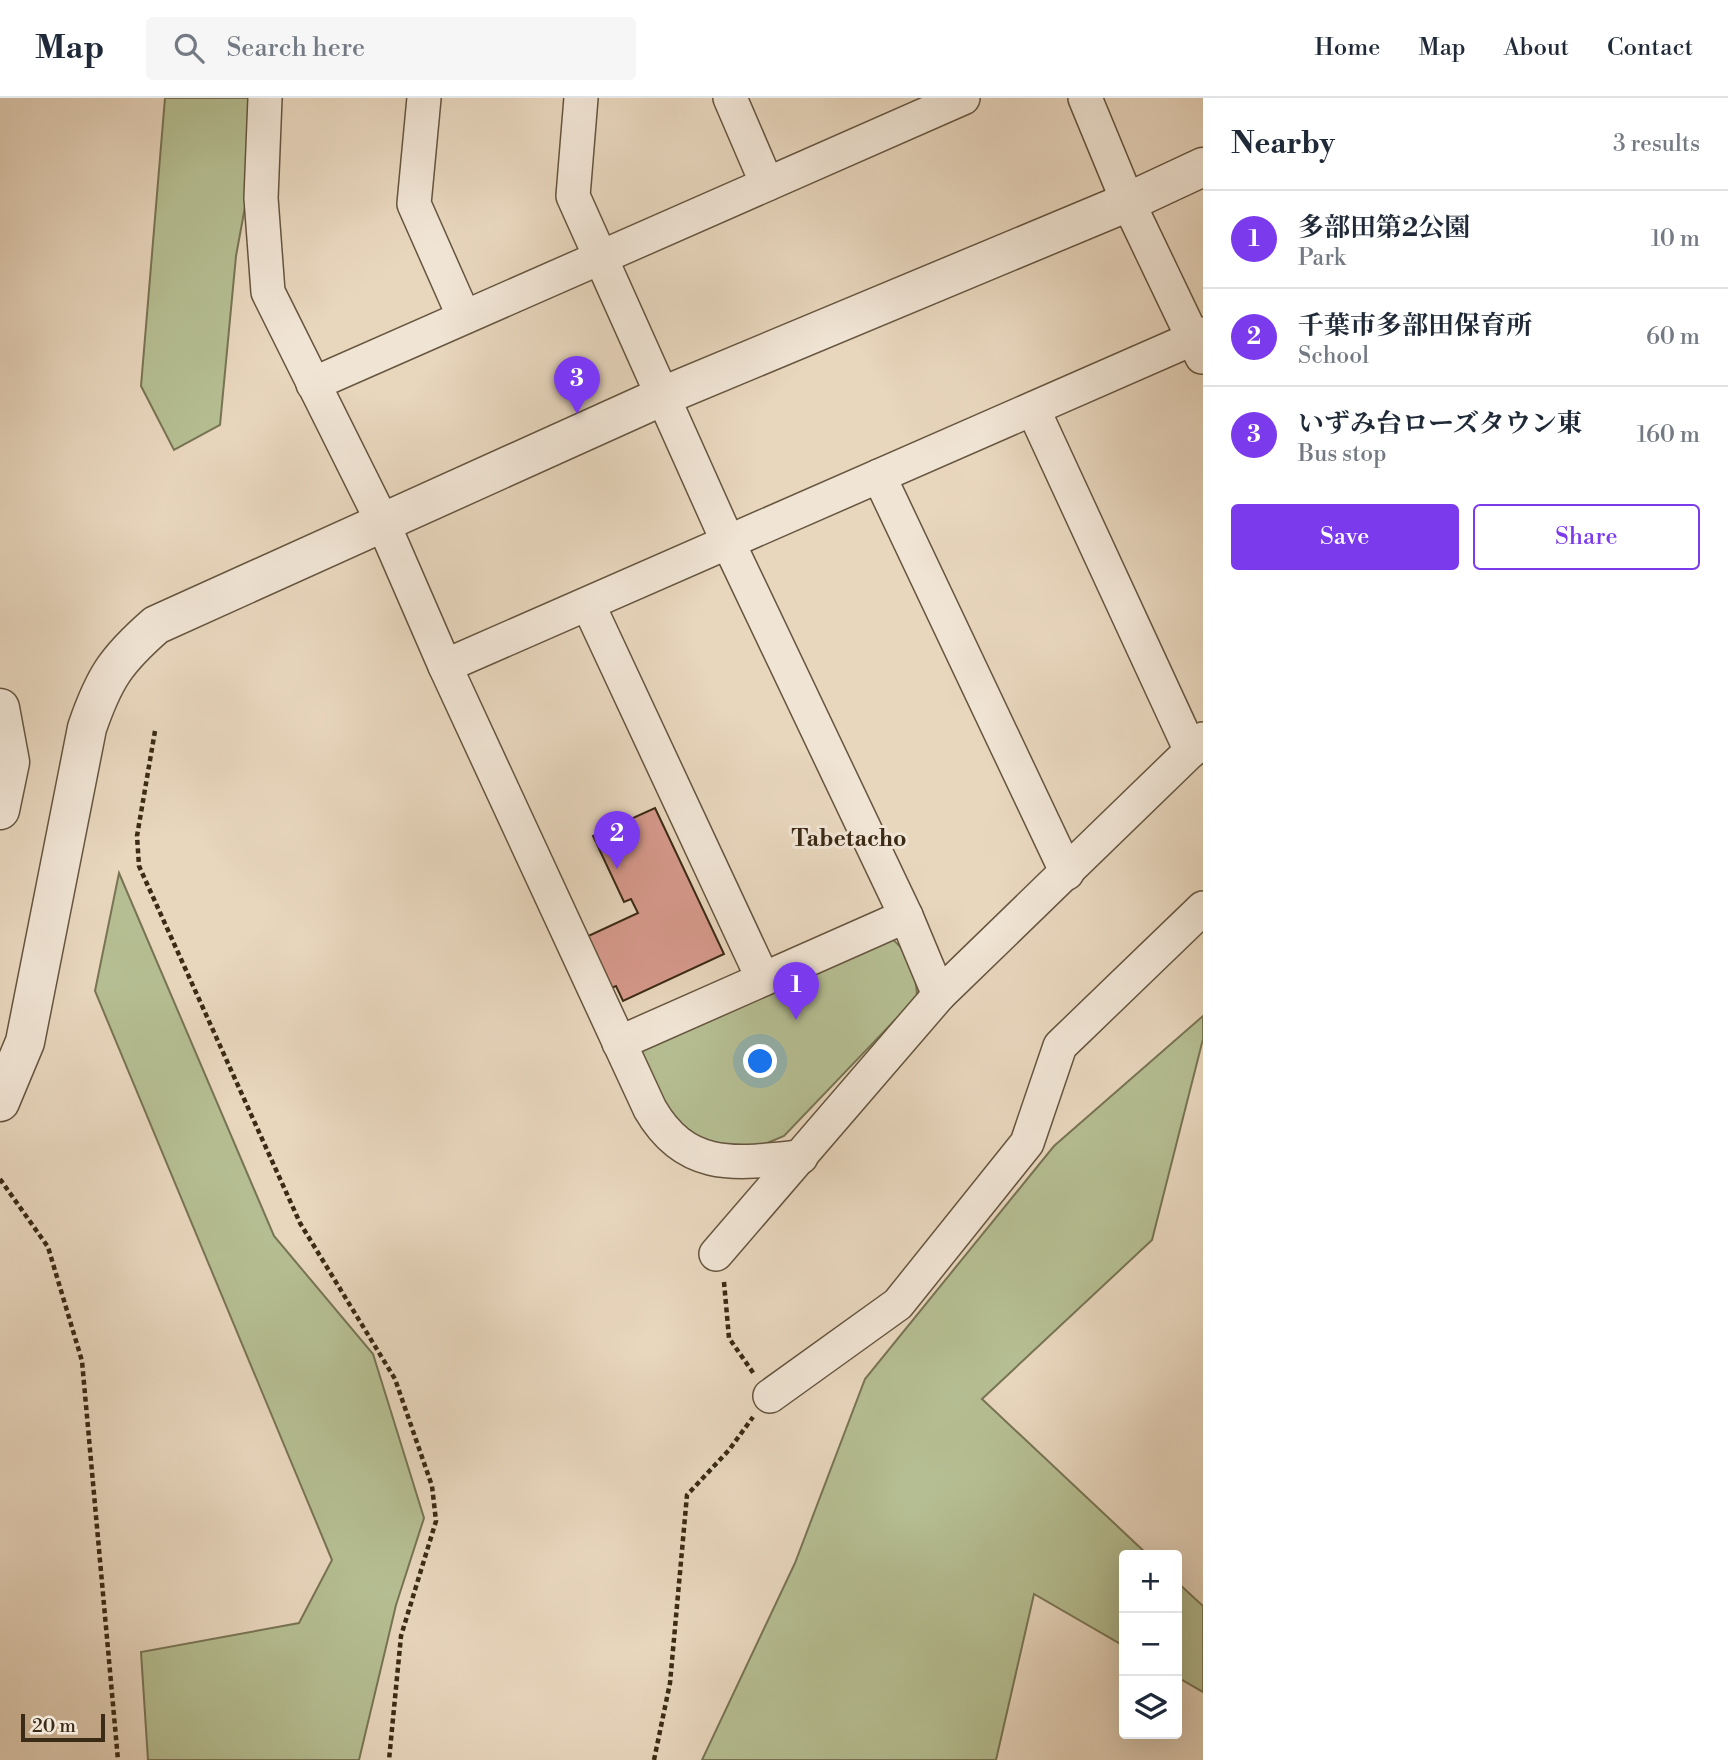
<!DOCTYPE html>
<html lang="en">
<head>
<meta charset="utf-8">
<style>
  :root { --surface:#fff; --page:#f6f6f7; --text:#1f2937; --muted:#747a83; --line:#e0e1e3; --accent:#7c3aed }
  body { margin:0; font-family:"Libre Bodoni","Noto Serif JP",serif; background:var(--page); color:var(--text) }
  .controls { position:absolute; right:21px; bottom:21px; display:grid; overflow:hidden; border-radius:7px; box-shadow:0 7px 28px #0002 }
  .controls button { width:63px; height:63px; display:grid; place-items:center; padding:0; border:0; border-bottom:2px solid var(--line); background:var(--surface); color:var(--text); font:35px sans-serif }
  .scale { position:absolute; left:21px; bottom:18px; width:84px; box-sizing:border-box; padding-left:7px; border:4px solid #3b2a15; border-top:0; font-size:19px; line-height:24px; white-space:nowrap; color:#3b2a15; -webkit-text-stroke:5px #f0e4d4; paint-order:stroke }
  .you { position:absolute; left:761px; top:964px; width:24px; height:24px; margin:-18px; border:5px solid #fff; border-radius:50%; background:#1a73e8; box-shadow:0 0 0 10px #1a73e833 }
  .badge { display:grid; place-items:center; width:46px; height:46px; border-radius:50%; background:var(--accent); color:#fff; font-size:23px; font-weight:700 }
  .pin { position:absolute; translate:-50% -58px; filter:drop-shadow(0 2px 4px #0008) }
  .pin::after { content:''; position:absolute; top:37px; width:24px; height:21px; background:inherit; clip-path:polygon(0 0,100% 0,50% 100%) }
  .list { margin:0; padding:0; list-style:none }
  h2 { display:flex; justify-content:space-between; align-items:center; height:91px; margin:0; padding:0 28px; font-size:30px }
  h2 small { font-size:23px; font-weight:400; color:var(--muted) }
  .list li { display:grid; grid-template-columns:46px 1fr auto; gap:21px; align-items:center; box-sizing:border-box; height:98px; padding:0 28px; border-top:2px solid var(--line) }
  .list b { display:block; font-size:26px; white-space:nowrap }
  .list p { margin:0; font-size:23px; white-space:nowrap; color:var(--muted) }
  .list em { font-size:23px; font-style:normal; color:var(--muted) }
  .actions { display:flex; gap:14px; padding:21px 28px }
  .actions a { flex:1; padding:16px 0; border:2px solid var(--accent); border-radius:7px; text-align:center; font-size:24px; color:var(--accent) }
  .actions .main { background:var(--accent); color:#fff }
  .icon { flex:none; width:38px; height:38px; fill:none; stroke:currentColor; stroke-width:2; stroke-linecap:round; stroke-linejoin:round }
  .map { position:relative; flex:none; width:1203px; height:1662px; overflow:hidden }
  header { display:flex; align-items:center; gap:42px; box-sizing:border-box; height:98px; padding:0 35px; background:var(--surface); border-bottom:2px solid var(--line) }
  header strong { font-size:33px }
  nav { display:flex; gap:38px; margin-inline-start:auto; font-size:24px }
  .search { width:490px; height:63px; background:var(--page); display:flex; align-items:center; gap:18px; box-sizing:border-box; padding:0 24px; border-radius:7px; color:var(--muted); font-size:26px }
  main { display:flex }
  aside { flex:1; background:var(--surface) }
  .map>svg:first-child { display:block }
</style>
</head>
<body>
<header>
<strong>Map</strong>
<div class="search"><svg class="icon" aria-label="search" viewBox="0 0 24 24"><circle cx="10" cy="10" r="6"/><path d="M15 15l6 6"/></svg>Search here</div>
<nav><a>Home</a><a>Map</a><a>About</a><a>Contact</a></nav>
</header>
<main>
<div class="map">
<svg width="1203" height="1662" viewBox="0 0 1203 1662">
  <rect width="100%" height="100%" fill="#e8d6bd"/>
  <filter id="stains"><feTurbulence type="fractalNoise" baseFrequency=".00286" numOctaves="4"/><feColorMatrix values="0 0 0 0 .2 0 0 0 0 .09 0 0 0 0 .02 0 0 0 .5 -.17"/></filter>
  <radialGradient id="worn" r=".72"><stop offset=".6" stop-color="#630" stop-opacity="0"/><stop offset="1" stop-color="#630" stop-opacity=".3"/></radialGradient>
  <g fill="#b5be92" stroke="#787454" stroke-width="2">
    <path d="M 165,0 L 265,0 L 236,158 L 220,327 L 174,352 L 141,288 Z"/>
    <path d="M 119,775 L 274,1138 L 373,1256 L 424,1420 L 396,1507 L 359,1662 L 148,1662 L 141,1554 L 299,1525 L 332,1462 L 95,893 Z"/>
    <path d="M 888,838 C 908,851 917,876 917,899 L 784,1038 L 743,1055 L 699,1043 L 666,1013 L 641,960 L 644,946 Z"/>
    <path d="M 1203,918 L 1203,941 L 1152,1142 L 982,1301 L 1148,1457 L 1124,1457 L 1124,1548 L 1034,1496 L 996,1662 L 702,1662 L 795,1465 L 865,1281 L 1054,1048 Z"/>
    <path d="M 1177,1484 L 1203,1508 L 1203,1594 L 1177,1579 Z"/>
  </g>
  <path fill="#d6998b" stroke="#3b2a15" stroke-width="2" d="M 655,710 L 724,856 L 623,903 L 616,888 L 609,891 L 584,840 L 638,815 L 631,801 L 624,804 L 593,738 Z"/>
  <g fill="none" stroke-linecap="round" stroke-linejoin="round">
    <g stroke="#66553f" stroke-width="36">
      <g id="minor">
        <path d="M 265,0 L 261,100 L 268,194 L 382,423 L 445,568 L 650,1011 C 687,1075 738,1065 801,1059"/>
        <path d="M 424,0 L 414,106 L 464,219"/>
        <path d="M 581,0 L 573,98 L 728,444 L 906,818 L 939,897"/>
        <path d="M 730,0 L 767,86"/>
        <path d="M 1085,0 L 1128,104 L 1202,259"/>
        <path d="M 313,286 L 963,0"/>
        <path d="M 1033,311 L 1191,653"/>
        <path d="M 879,378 L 1067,775"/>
        <path d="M 588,506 L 763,881"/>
        <path d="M 445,568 L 1203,236"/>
        <path d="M 619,945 L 906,818"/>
        <path d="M 716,1156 L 939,897 L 1203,641"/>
        <path d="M 770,1298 L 898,1206 L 1027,1045 L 1060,948 L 1203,810"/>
      </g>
    </g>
    <g stroke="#66553f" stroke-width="41">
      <g id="tertiary">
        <path d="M 0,610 L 10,664 L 0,712"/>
        <path d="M 0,1004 L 25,944 L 87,630 C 104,580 116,562 156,527 L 663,298 L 1128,104 L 1203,69"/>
      </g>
    </g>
    <g stroke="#3b2a15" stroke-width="4.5" stroke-dasharray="5 3.5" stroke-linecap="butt">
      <path d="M 155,633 L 137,738 L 139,768 L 300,1125 L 395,1281 L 432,1388 L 436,1423 L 401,1538 L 389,1662"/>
      <path d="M 0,1081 L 48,1149 L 82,1263 L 118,1662"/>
      <path d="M 724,1184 L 729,1240 L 754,1276"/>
      <path d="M 654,1662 L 670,1585 L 687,1397 L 729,1352 L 753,1319"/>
    </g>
    <use href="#minor" stroke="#f0e4d4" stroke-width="33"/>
    <use href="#tertiary" stroke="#f0e4d4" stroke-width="38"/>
  </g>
  <g text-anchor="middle" stroke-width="6" stroke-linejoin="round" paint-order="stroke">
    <g font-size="23" font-weight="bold" fill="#3b2a15" stroke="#f0e4d4">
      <text x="849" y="748">Tabetacho</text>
    </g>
  </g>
  <rect width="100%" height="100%" filter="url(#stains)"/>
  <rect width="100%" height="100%" fill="url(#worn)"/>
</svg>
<div class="controls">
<button>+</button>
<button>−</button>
<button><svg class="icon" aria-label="layers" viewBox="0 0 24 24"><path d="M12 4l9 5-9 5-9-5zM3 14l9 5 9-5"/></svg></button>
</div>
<div class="scale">20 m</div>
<div class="you"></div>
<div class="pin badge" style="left:796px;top:922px">1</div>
<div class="pin badge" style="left:617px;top:771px">2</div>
<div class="pin badge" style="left:577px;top:316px">3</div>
</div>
<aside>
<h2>Nearby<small>3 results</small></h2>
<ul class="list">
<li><span class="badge">1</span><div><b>多部田第2公園</b><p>Park</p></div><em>10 m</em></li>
<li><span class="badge">2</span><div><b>千葉市多部田保育所</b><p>School</p></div><em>60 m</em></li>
<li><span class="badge">3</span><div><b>いずみ台ローズタウン東</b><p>Bus stop</p></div><em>160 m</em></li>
</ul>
<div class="actions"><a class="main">Save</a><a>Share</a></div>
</aside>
</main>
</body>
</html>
